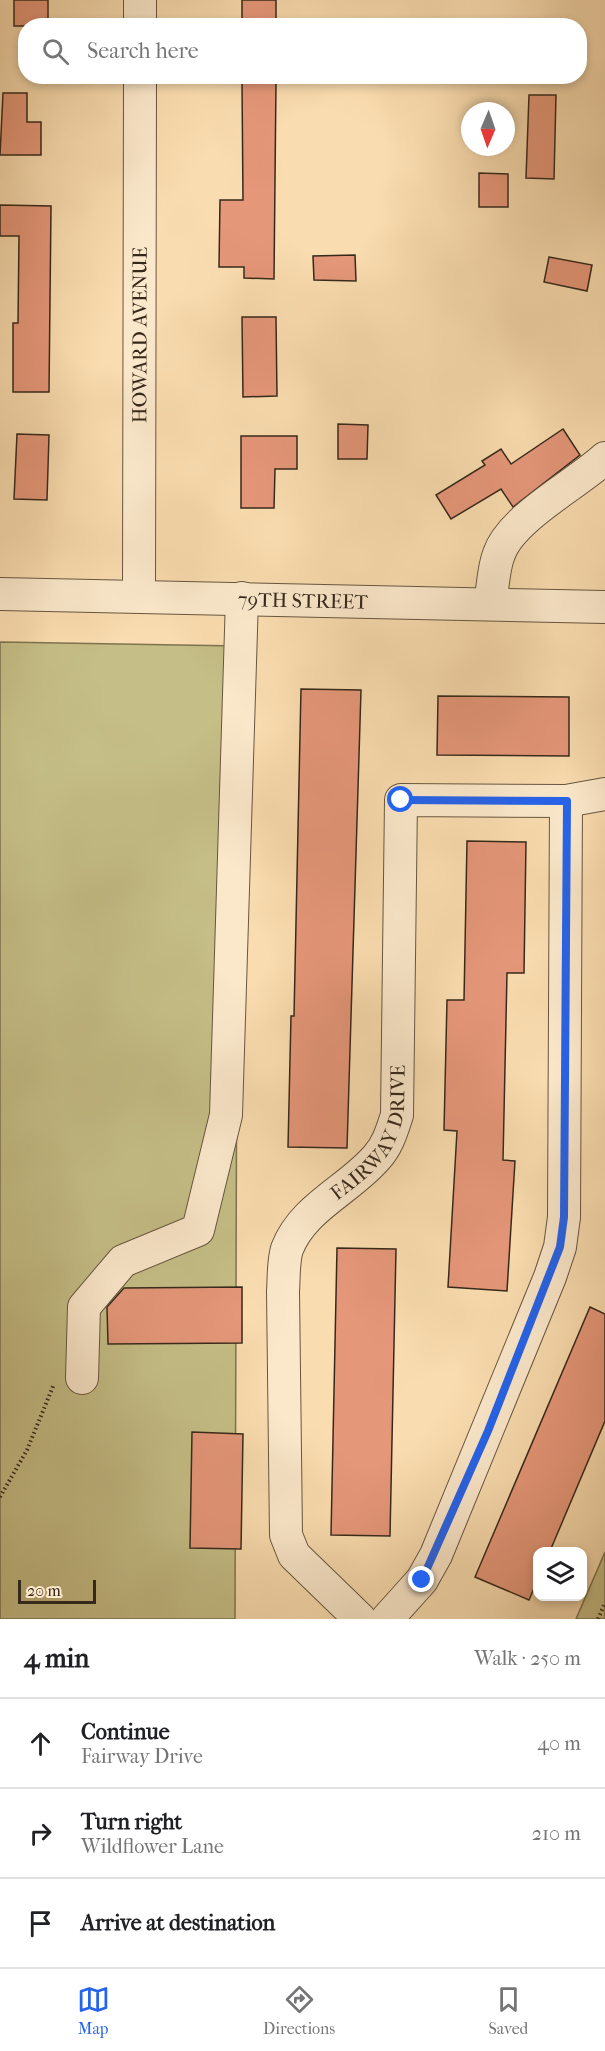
<!DOCTYPE html>
<html lang="en">
<head>
<meta charset="utf-8">
<style>
  :root { --surface:#fff; --page:#f2f2f2; --text:#202124; --muted:#757577; --line:#e0e0e0; --accent:#2563eb }
  body { margin:0; font-family:"IM FELL French Canon",serif; background:var(--page); color:var(--text) }
  .controls { position:absolute; right:18px; bottom:18px; display:grid; overflow:hidden; border-radius:12px; box-shadow:0 3px 9px #0003 }
  .controls button { width:54px; height:54px; display:grid; place-items:center; padding:0; border:0; border-bottom:2px solid var(--line); background:var(--surface); color:var(--text); font:30px sans-serif }
  .compass { position:absolute; left:461px; top:102px; width:54px; height:54px; border-radius:50%; background:var(--surface); box-shadow:0 3px 9px #0003; rotate:182deg }
  .scale { position:absolute; left:18px; bottom:15px; width:78px; box-sizing:border-box; padding-left:6px; border:3px solid #36291b; border-top:0; font-size:16px; line-height:21px; white-space:nowrap; color:#36291b; -webkit-text-stroke:4px #fbe8cb; paint-order:stroke }
  .stop { position:absolute; width:18px; height:18px; margin:-14px; border:4px solid #2563eb; border-radius:50%; background:#fff }
  .stop.end { background:#2563eb; border-color:#fff; box-shadow:0 2px 6px #0008 }
  .list { margin:0; padding:0; list-style:none }
  h2 { display:flex; justify-content:space-between; align-items:center; height:78px; margin:0; padding:0 24px; font-size:26px }
  h2 small { font-size:20px; font-weight:400; color:var(--muted) }
  .list li { display:grid; grid-template-columns:39px 1fr auto; gap:18px; align-items:center; box-sizing:border-box; height:90px; padding:0 24px; border-top:2px solid var(--line) }
  .list b { display:block; font-size:22px; white-space:nowrap }
  .list p { margin:0; font-size:20px; white-space:nowrap; color:var(--muted) }
  .list em { font-size:20px; font-style:normal; color:var(--muted) }
  .icon { flex:none; width:33px; height:33px; fill:none; stroke:currentColor; stroke-width:2; stroke-linecap:round; stroke-linejoin:round }
  .map { position:relative; flex:none; width:605px; height:1619px; overflow:hidden }
  .search { position:absolute; background:var(--surface); box-shadow:0 3px 9px #0003; left:18px; right:18px; top:18px; height:66px; display:flex; align-items:center; gap:15px; box-sizing:border-box; padding:0 21px; border-radius:24px; color:var(--muted); font-size:22px }
  .sheet { height:348px; background:var(--surface) }
  nav { display:flex; justify-content:space-around; align-items:center; box-sizing:border-box; height:84px; border-top:2px solid var(--line); background:var(--surface); font-size:16px; color:var(--muted) }
  nav a { display:grid; justify-items:center; gap:3px }
  nav .on { color:var(--accent) }
  .map>svg:first-child { display:block }
</style>
</head>
<body>
<div class="map">
<svg width="605" height="1619" viewBox="0 0 605 1619">
  <rect width="100%" height="100%" fill="#f9dcaf"/>
  <filter id="stains"><feTurbulence type="fractalNoise" baseFrequency=".00333" numOctaves="4"/><feColorMatrix values="0 0 0 0 .2 0 0 0 0 .09 0 0 0 0 .02 0 0 0 .5 -.17"/></filter>
  <radialGradient id="worn" r=".72"><stop offset=".6" stop-color="#630" stop-opacity="0"/><stop offset="1" stop-color="#630" stop-opacity=".3"/></radialGradient>
  <g fill="#c5be86" stroke="#7e7450" stroke-width="1.5">
    <path d="M 0,642 L 238,646 L 235,1619 L 0,1619 Z"/>
    <path d="M 605,1552 L 605,1619 L 576,1619 Z"/>
  </g>
  <g fill="#e59779" stroke="#36291b" stroke-width="1.5">
    <rect x="14" y="0" width="34" height="26"/>
    <rect x="242" y="0" width="34" height="26"/>
    <path d="M 242,82 L 276,82 L 274,279 L 244,278 L 244,267 L 219,267 L 220,200 L 243,200 Z"/>
    <path d="M 3,93 L 27,93 L 27,122 L 41,122 L 41,155 L 0,155 Z"/>
    <path d="M 529,95 L 556,95 L 554,179 L 526,178 Z"/>
    <path d="M 479,173 L 508,174 L 508,207 L 479,207 Z"/>
    <path d="M 0,205 L 51,206 L 49,392 L 13,392 L 13,323 L 18,323 L 19,236 L 0,236 Z"/>
    <path d="M 355,255 L 356,281 L 314,280 L 313,256 Z"/>
    <path d="M 549,257 L 592,265 L 587,291 L 544,282 Z"/>
    <path d="M 242,317 L 276,317 L 277,396 L 243,397 Z"/>
    <path d="M 338,424 L 368,425 L 367,459 L 338,459 Z"/>
    <path d="M 563,429 L 580,455 L 513,507 L 501,489 L 451,519 L 436,495 L 485,465 L 482,461 L 501,449 L 511,464 Z"/>
    <path d="M 17,434 L 49,435 L 47,500 L 14,499 Z"/>
    <path d="M 241,436 L 297,436 L 297,469 L 275,469 L 274,508 L 241,508 Z"/>
    <path d="M 301,689 L 361,690 L 347,1148 L 288,1147 L 291,1016 L 294,1016 Z"/>
    <path d="M 438,696 L 569,697 L 569,756 L 437,755 Z"/>
    <path d="M 467,841 L 526,842 L 524,973 L 507,973 L 503,1160 L 515,1161 L 507,1291 L 448,1287 L 457,1131 L 444,1130 L 447,1000 L 464,1000 Z"/>
    <path d="M 337,1248 L 396,1249 L 390,1536 L 331,1535 Z"/>
    <path d="M 242,1287 L 242,1343 L 108,1344 L 107,1307 L 124,1288 Z"/>
    <path d="M 590,1307 L 605,1314 L 605,1421 L 550,1551 L 537,1551 L 537,1581 L 529,1600 L 475,1577 Z"/>
    <path d="M 192,1432 L 243,1434 L 241,1549 L 190,1548 Z"/>
  </g>
  <g fill="none" stroke-linecap="round" stroke-linejoin="round">
    <g stroke="#675640" stroke-width="34">
      <g id="minor">
        <path d="M 140,26 L 140,0"/>
        <path id="s1" d="M 0,594 L 605,607"/>
        <path id="s2" d="M 139,595 L 140,76"/>
        <path d="M 490,604 C 493,588 493,569 499,554 C 511,518 577,484 605,458"/>
        <path d="M 82,1378 L 84,1307 L 123,1261 L 198,1230 L 226,1115 L 242,598"/>
        <path id="s3" d="M 360,1619 L 294,1555 L 286,1535 L 283,1291 C 284,1278 283,1262 287,1249 C 303,1207 349,1190 377,1157 C 388,1145 392,1130 397,1115 L 401,800 L 566,801 L 605,794"/>
        <path d="M 387,1619 L 422,1580 L 436,1555 L 550,1277 L 560,1247 L 564,1217 L 566,801"/>
      </g>
    </g>
    <g stroke="#36291b" stroke-width="4" stroke-dasharray="1.5 3" stroke-linecap="butt">
      <path d="M 0,1497 L 27,1450 L 54,1384"/>
      <path d="M 598,1619 L 605,1603"/>
    </g>
    <use href="#minor" stroke="#fbe8cb" stroke-width="32"/>
  </g>
  <g fill="none" stroke-linecap="round" stroke-linejoin="round">
    <path stroke="#2563eb" stroke-width="8" d="M 401,800 L 567,801 L 564,1217 L 560,1247 L 488,1431 L 422,1580"/>
  </g>
  <g text-anchor="middle" stroke-width="5" stroke-linejoin="round" paint-order="stroke">
    <g font-size="20" fill="#36291b" stroke="#fbe8cb">
      <text dy="7" stroke="none"><textPath href="#s2" startOffset="260">HOWARD AVENUE</textPath></text>
      <text dy="7" stroke="none"><textPath href="#s1" startOffset="303">79TH STREET</textPath></text>
      <text dy="7" stroke="none"><textPath href="#s3" startOffset="549">FAIRWAY DRIVE</textPath></text>
    </g>
  </g>
  <rect width="100%" height="100%" filter="url(#stains)"/>
  <rect width="100%" height="100%" fill="url(#worn)"/>
</svg>
<div class="controls">
<button><svg class="icon" aria-label="layers" viewBox="0 0 24 24"><path d="M12 4l9 5-9 5-9-5zM3 14l9 5 9-5"/></svg></button>
</div>
<svg class="compass" viewBox="-18 -18 36 36"><path d="M0-13l5 13h-10z" fill="#e53935"/><path d="M0 13l5-13h-10z" fill="#757577"/></svg>
<div class="scale">20 m</div>
<div class="stop" style="left:401px;top:800px"></div>
<div class="stop end" style="left:422px;top:1580px"></div>
<div class="search"><svg class="icon" aria-label="search" viewBox="0 0 24 24"><circle cx="10" cy="10" r="6"/><path d="M15 15l6 6"/></svg>Search here</div>
</div>
<section class="sheet">
<h2>4 min<small>Walk · 250 m</small></h2>
<ul class="list">
<li><svg class="icon" aria-label="ahead" viewBox="0 0 24 24"><path d="M12 20V5M6 11l6-6 6 6"/></svg><div><b>Continue</b><p>Fairway Drive</p></div><em>40 m</em></li>
<li><svg class="icon" aria-label="right" viewBox="0 0 24 24"><path d="M7 20v-9h11M14 6l5 5-5 5"/></svg><div><b>Turn right</b><p>Wildflower Lane</p></div><em>210 m</em></li>
<li><svg class="icon" aria-label="arrive" viewBox="0 0 24 24"><path d="M6 21V4h12l-3 4 3 4H6"/></svg><div><b>Arrive at destination</b></div></li>
</ul>
</section>
<nav>
<a class="on"><svg class="icon" aria-label="map" viewBox="0 0 24 24"><path d="M3 6l6-2 6 2 6-2v14l-6 2-6-2-6 2zM9 4v14M15 6v14"/></svg>Map</a>
<a><svg class="icon" aria-label="directions" viewBox="0 0 24 24"><path d="M12 3l9 9-9 9-9-9zM9 14v-3h6M13 9l2 2-2 2"/></svg>Directions</a>
<a><svg class="icon" aria-label="saved" viewBox="0 0 24 24"><path d="M7 4h10v16l-5-4-5 4z"/></svg>Saved</a>
</nav>
</body>
</html>
